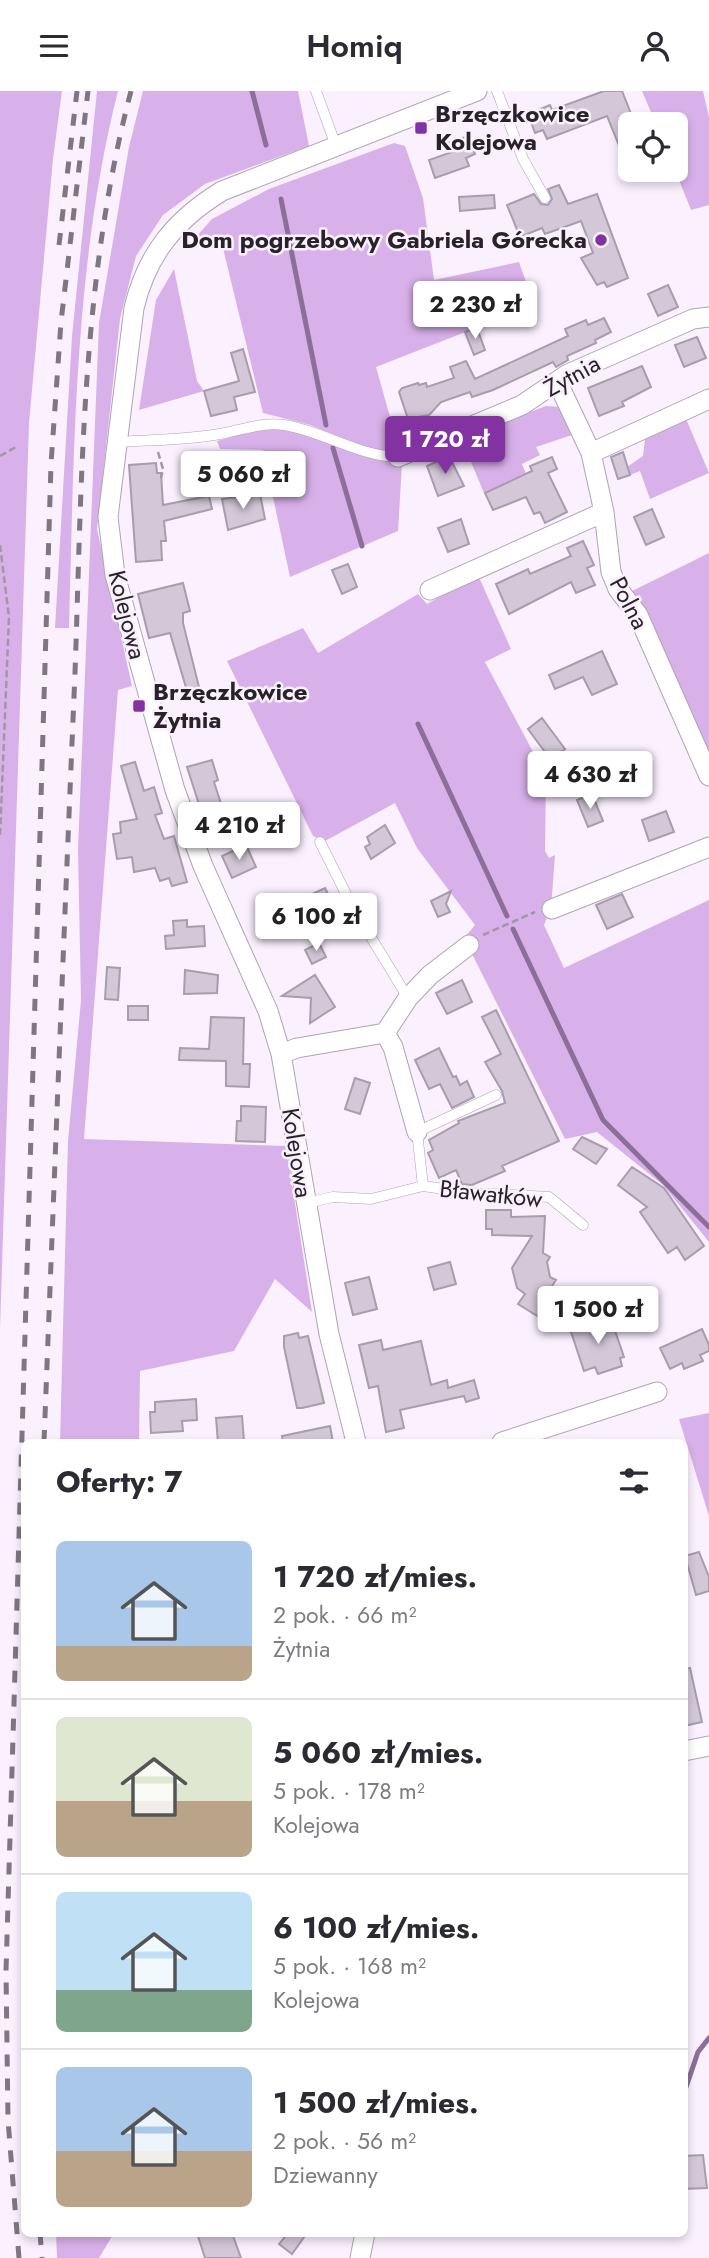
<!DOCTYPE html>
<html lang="pl">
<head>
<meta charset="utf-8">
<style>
  body { margin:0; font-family:Jost,sans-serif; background:#f2f2f3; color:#2b2b33; height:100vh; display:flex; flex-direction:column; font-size:26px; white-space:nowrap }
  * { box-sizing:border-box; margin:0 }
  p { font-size:23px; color:#7c7c81 }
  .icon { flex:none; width:38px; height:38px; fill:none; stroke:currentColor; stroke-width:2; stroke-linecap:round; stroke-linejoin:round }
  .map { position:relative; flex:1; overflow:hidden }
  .side { position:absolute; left:21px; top:1348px; width:667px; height:798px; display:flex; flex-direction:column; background:#fff; border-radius:10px; box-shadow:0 4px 10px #0003 }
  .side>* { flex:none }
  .fabs { position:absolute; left:618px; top:21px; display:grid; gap:14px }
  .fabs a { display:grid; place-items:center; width:70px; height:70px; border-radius:10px; background:#fff; box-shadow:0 4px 10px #0003; font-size:35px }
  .price { position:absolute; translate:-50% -60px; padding:0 16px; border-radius:7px; background:#fff; color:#222; font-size:23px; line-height:46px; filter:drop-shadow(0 2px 4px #0008) }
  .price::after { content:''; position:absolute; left:50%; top:42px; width:21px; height:16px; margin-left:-10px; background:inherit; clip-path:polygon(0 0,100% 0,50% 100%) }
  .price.current { background:#8332a1; color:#fff }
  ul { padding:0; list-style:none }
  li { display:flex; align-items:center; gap:21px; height:175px; padding:0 35px }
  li+li { border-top:2px solid #e1e1e2 }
  li span { display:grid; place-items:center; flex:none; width:196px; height:140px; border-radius:10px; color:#555 }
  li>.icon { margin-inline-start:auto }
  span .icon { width:84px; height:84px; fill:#fffc; stroke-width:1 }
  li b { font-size:30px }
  h2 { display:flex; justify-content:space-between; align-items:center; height:84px; padding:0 35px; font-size:30px }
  header { display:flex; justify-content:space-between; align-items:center; height:91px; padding:0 35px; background:#fff; font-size:32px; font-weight:600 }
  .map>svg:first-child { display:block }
  .green { fill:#d9b1ea }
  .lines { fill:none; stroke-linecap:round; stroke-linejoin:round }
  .stream { stroke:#8c6f98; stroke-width:5 }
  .building { fill:#d3c7d8; stroke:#a89cad; stroke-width:2 }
  .lane-casing { stroke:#afa3b4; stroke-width:11 }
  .street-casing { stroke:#afa3b4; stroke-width:21 }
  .path { stroke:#9f98a2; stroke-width:2.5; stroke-dasharray:7 3.5; stroke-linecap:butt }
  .lane { stroke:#fff; stroke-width:10 }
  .street { stroke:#fff; stroke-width:19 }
  .rail { stroke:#7e7781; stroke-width:5; stroke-dasharray:12 12; stroke-linecap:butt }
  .poi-dot { fill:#8332a1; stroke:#faf0fe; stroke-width:2.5 }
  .labels { text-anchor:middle; stroke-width:5; stroke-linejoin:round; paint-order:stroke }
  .poi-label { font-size:24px; font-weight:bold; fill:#272329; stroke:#faf0fe; text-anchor:start }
  .street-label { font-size:24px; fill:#272329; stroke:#faf0fe }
</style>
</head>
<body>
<header><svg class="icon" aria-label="menu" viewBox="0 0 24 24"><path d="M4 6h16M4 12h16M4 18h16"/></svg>Homiq<svg class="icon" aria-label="person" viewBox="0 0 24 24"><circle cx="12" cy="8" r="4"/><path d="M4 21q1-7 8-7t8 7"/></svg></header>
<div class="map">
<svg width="709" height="2167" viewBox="0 0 709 2167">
  <rect width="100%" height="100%" fill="#faf0fe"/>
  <path class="green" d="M0,0H62L53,68L29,332L0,1238Z
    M97,0H118C74,174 74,358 69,537H55L72,245Z
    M143,0H298L309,55L205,93L163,124L136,165L120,228L97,438L132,595L118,599L84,1048L286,1055L312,1221L275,1188L234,1260L140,1280L139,1351H60L68,1050L81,909L78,759L99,232L129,56Z
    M642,0H703L709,26V114L691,119L675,79L676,33H656Z
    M394,52L405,55L423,107L434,189L519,171L534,214L376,276L399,358L383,363L310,334L263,322L222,153L187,156L212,128L269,98Z
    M174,178L197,290L204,300L139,319L156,209Z
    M546,315L562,316L575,343L536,356L540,364L522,373L526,383L484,402L461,347Z
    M684,323L709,382L650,408L640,380L630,384L627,376L643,365L645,348Z
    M285,337C324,349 361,367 402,372L398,440L290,486L263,359L220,358L217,350L256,339Z
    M709,462V672L630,501Z
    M478,484L511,558L485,571L546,685L545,760L549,767L555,764L551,817L544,834L564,877L709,809V1151L663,1094L597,1041L565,1048L464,847L475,834L417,757L395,712L325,750L313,745L227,570L303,537L318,562L418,503L427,513Z
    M709,1322V1425L679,1328Z
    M56,2142H114L99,2167H57Z"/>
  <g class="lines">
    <path class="stream" d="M252,0L266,54
      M281,108L326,334
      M333,357L362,455
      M418,633L507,825
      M513,838L603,1029L709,1136
      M684,2002L698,1961L709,1947"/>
  </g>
  <path class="building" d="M604,0H622L635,33H630V82L607,25L547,48L543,39L535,42L528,23L550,14L552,19Z
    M468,45L475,63L466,67L469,75L435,87L429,69L452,61L448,52Z
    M559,94L568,113L597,103L628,187L607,196L604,191L597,194L581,167L593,162L581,130L545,143L542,137L520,146L507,114L534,103L541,113L548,114L552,108L548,98Z
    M494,104L495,117L460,120L459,106Z
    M668,194L678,216L658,225L648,203Z
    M604,227L611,241L595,249L596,252L567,265L568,269L556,276L553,271L493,299L472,306L470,301L441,311L429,324L408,328L399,301L402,297L418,292L419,294L426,292L427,296L454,287L450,276L466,270L475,288L568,245L565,238L586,229L588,234Z
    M477,237L485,259L474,264L465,241Z
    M697,246L706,267L684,276L675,254Z
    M243,258L255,301L234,306L237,319L211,325L204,300L239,290L231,262Z
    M642,275L651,296L622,311L624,315L599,325L588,297Z
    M623,361L630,384L618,388L611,366Z
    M449,365L464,395L438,405L427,375Z
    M552,366L557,378L548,382L567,421L545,432L540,421L534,423L526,406L493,419L485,402L532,380L530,375Z
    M156,372L157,382H161L163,414L209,405L212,418L164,430L166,450H161L162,469L136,471L129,374Z
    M260,403L265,428L228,439L222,408Z
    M652,418L664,446L646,454L634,426Z
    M461,428L469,453L448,461L438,437Z
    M583,450L594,474L587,477L595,494L576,502L571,491L509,523L496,493L528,478L530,483L571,465L567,457Z
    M348,473L357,496L342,503L332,479Z
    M183,492L190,520L183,522V532L199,596L187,600L170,542L149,547L138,503Z
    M602,560L617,593L592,604L583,586L555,598L549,584Z
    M542,627L565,658L551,669L528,638Z
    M212,669L218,689L214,691L224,722L204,729L187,676Z
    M135,671L144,700L154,696L162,722L155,724L164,748L174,745L187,791L172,795L169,787L160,790L155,777L134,781L132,766L117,768L113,743L121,742L120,731L137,728L121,675Z
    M592,703L603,730L588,736L577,709Z
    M666,720L674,741L649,750L642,729Z
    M385,734L395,752L371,768L365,756L370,753L367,746Z
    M246,754L256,776L232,787L222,765Z
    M325,797L339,825L315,836L301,808Z
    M451,800L446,813L450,821L438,826L431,810Z
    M622,803L633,826L607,838L596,814Z
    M187,829V836L204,835L205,855L166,858L165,845L174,844L173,830Z
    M319,852L326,866L312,873L305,859Z
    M107,876L120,877L118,909L105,908Z
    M185,879L218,884L217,902L184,903Z
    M315,884L335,916L310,932L311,907L282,905Z
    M462,889L472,911L447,923L436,902Z
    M128,915H148V929H128Z
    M496,919L559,1050L502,1075L505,1080L472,1094L462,1093L456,1079L439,1087L428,1062L433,1059L429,1049L459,1032L458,1030L505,1012L502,1000L485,971L501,963L482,926Z
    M211,926L244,927L243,973H250L249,996L226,995V970L179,969L180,957L209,958Z
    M439,957L453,986L456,985L460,994L467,990L474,1006L452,1017L440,993L429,998L415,969Z
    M355,987L370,992L360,1023L345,1018Z
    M241,1015L266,1016L265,1051L236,1050L237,1030H241Z
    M582,1046L607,1058L596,1073L573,1058Z
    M632,1076L664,1097L704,1155L685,1169L677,1156L668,1162L640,1121L647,1116L618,1094Z
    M486,1119H511V1126L545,1125L543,1162L550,1166L547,1171L550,1186L556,1189L543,1209L551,1214L542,1228L518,1213L525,1203L517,1197L512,1177L532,1145L492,1144V1138H486Z
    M450,1171L456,1193L434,1199L428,1177Z
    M369,1186L377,1218L353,1224L345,1192Z
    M610,1225L624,1266L620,1267L622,1275L598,1283L595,1276L584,1280L570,1238Z
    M702,1238L709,1254V1260L700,1264L703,1270L684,1278L682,1272L670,1278L660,1257Z
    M298,1242L299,1247L308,1245L324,1312L302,1317H297L284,1256V1245Z
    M381,1249L383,1259L421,1250L431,1294L447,1289L448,1297L474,1289L479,1307L466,1311L464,1305L400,1319L404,1337L386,1341L378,1295L369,1297L359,1254Z
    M196,1308L197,1329L182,1330L183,1340L151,1342L150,1321H155V1311Z
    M242,1325L244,1350L218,1351L216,1327Z
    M330,1335L333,1351H283L282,1345Z
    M699,1461L709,1486V1500L696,1504L685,1465Z
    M690,1577L702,1631L684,1635V1578Z
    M703,2064L707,2097L684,2098V2065Z
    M197,2142H232L241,2167H205Z
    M288,2142H307L292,2163L279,2153Z"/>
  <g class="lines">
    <defs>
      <path id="lane" d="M316,0L336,55
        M497,0L523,68L545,107
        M117,351C152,349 190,349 225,342C245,338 263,331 284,334C323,340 358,365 398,366
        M320,751L352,815L408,907
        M423,1095L417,1041L496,1004
        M306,1112L333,1106L371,1108L423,1095L473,1102L549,1106L583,1134"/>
      <path id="street" d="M558,292L591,362L604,421L611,481L618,498L638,524L709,685
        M591,362L709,308
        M398,366L522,314L568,283L693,228L709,226
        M430,499L604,421
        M552,818L709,756
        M385,942L393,956L417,1041
        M281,963L297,957L385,942L408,907L430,884L469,854
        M356,1351L329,1243L281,963L268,920L203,775L175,699L115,484L108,426L134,217C147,163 175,129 222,100L477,0
        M502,1351L657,1301
        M684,1660L709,1655
        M360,2167L365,2142"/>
    </defs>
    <use href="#lane" class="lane-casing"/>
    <use href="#street" class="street-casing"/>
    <path class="path" d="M158,361L163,378L161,387
      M0,365L16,356
      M0,454L9,526L0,745
      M483,844L535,821"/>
    <use href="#lane" class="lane"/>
    <use href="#street" class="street"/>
    <path class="rail" d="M59,154L77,0
      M44,1351C54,1095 64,838 75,582C82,387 81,189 131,0
      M40,2142L42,2167
      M19,2167L8,2029L6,1880L51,373L61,231L88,0"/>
  </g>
  <g class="poi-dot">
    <rect x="414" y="30" width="14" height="14" rx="3.5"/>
    <circle cx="601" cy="149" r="7"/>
    <rect x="132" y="608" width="14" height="14" rx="3.5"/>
  </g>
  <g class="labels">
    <g class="poi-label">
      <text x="435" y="31">Brzęczkowice<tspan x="435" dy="28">Kolejowa</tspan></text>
      <text x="587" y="157" text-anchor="end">Dom pogrzebowy Gabriela Górecka</text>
      <text x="153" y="609">Brzęczkowice<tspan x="153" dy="28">Żytnia</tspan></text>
    </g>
    <g class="street-label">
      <text transform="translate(572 285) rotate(-29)" y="8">Żytnia</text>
      <text transform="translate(629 512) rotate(62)" y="8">Polna</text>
      <text transform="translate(127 524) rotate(76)" y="8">Kolejowa</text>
      <text transform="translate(297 1062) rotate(81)" y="8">Kolejowa</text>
      <text transform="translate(491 1103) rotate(6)" y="8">Bławatków</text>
    </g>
  </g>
</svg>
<div class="fabs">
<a><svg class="icon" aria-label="locate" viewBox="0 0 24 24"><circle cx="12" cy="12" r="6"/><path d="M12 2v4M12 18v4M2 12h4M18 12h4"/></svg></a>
</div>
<b class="price" style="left:475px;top:250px">2 230 zł</b>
<b class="price current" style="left:445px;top:385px">1 720 zł</b>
<b class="price" style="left:243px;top:420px">5 060 zł</b>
<b class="price" style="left:590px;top:720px">4 630 zł</b>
<b class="price" style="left:239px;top:771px">4 210 zł</b>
<b class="price" style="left:316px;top:862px">6 100 zł</b>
<b class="price" style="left:598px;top:1255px">1 500 zł</b>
<section class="side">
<h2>Oferty: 7<svg class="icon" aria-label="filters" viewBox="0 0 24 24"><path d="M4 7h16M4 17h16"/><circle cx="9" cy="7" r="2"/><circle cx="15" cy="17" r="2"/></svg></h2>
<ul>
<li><span style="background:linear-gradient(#a9c7e8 75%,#b9a48a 0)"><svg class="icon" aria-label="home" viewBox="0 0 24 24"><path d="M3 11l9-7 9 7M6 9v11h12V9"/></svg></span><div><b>1 720 zł/mies.</b><p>2 pok. · 66 m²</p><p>Żytnia</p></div></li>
<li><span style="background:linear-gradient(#dfe7d0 60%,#b9a48a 0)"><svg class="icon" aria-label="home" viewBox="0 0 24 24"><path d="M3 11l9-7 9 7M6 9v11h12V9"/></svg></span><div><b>5 060 zł/mies.</b><p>5 pok. · 178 m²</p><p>Kolejowa</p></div></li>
<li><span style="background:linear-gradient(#bfe0f5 70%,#7fa58c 0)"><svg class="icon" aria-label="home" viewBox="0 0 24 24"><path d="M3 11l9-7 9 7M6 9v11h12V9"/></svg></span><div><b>6 100 zł/mies.</b><p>5 pok. · 168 m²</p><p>Kolejowa</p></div></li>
<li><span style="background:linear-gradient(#a9c7e8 60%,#b9a48a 0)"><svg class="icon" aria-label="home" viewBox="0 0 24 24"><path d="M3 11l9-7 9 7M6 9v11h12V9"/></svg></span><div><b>1 500 zł/mies.</b><p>2 pok. · 56 m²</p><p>Dziewanny</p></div></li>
</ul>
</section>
</div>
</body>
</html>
